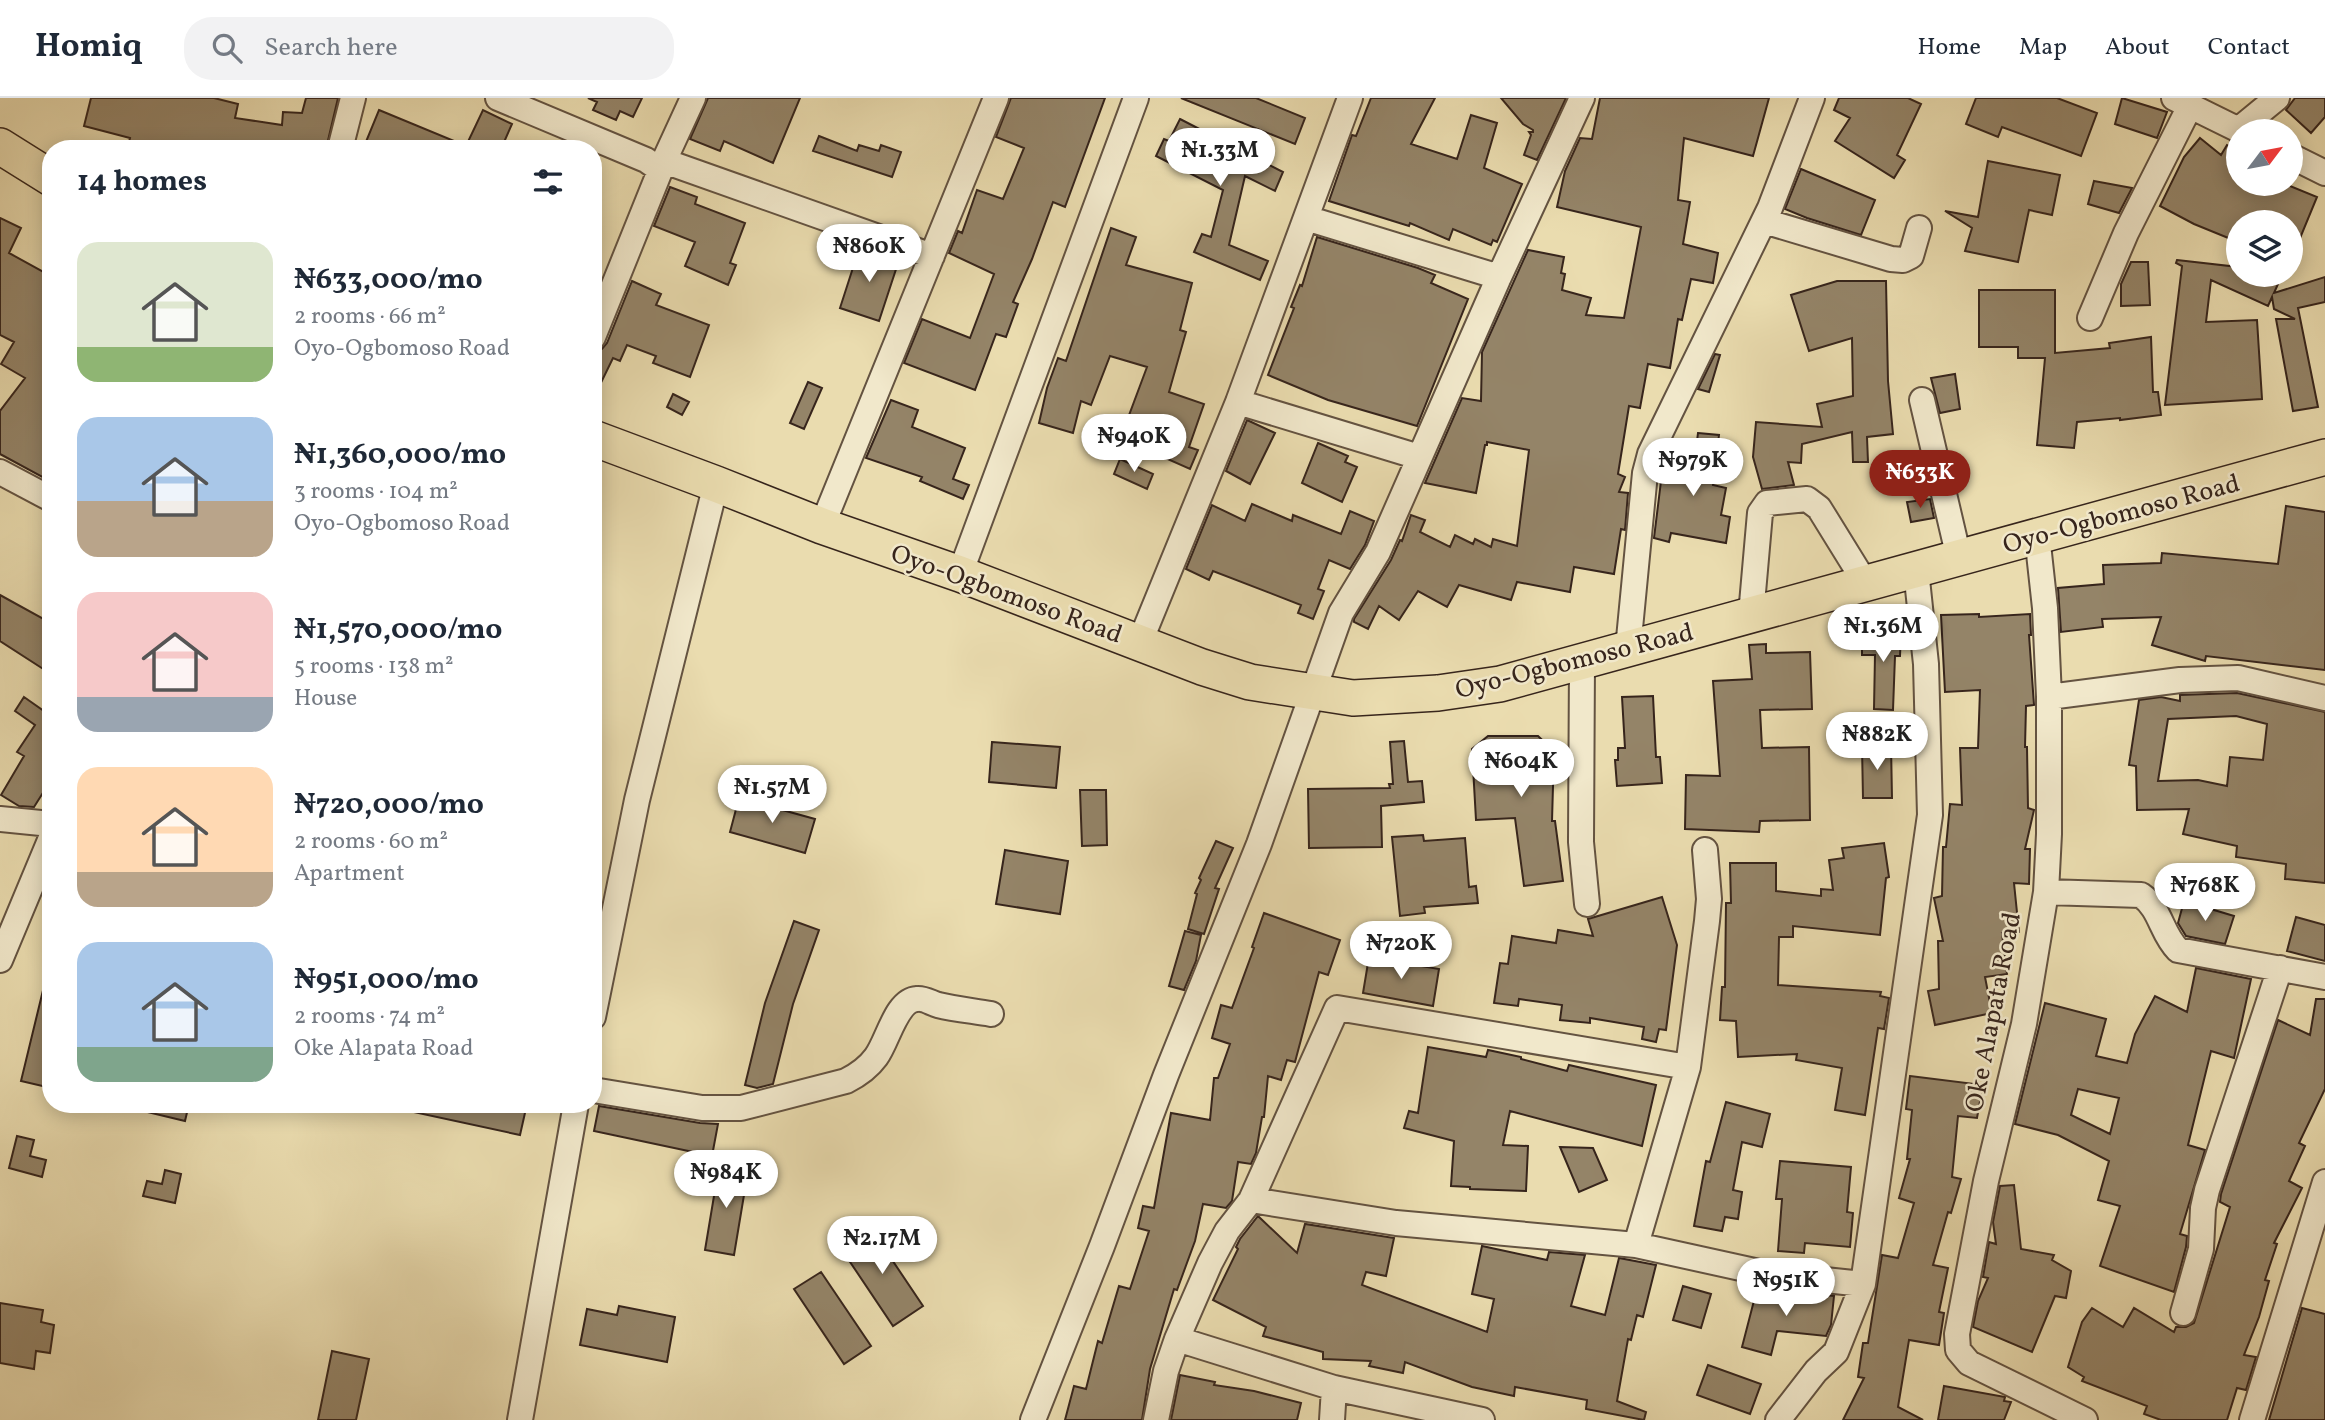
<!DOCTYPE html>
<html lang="en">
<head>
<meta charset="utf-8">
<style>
  body { margin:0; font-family:Vollkorn,serif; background:#f2f2f3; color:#1f2937; height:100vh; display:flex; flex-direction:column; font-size:26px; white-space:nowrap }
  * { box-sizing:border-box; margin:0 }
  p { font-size:23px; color:#747a83 }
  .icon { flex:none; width:38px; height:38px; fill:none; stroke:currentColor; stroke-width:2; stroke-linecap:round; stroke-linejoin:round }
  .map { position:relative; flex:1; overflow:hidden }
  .side { position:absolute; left:42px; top:42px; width:560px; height:973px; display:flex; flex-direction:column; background:#fff; border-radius:28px; box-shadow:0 4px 18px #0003 }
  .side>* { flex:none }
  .needle { width:46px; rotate:58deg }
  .buttons { position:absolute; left:2226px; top:21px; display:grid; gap:14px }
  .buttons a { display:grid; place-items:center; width:77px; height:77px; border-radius:50%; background:#fff; box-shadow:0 4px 18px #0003; font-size:35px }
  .price { position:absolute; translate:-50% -60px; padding:0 16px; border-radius:24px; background:#fff; color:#222; font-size:23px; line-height:46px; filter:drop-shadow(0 2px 4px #0008) }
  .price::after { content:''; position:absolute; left:50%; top:42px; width:21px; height:16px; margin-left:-10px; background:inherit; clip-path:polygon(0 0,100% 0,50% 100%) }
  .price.on { background:#8f2418; color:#fff }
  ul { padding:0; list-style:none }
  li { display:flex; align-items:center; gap:21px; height:175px; padding:0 35px }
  li span { display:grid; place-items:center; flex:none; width:196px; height:140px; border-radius:21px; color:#555 }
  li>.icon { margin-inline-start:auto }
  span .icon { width:84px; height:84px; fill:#fffc; stroke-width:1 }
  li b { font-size:30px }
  h2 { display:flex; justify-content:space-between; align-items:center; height:84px; padding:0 35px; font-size:30px }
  header { display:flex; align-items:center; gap:42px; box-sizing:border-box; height:98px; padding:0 35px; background:#fff; border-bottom:2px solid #e0e1e3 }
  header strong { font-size:33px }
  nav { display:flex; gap:38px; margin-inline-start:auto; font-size:24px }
  .search { width:490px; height:63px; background:#f2f2f3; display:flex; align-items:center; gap:18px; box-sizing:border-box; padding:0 24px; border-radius:28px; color:#747a83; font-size:26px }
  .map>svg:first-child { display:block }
  .building { fill:#948468; stroke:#37251c; stroke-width:2; fill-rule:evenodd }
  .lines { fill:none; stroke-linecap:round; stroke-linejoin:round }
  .minor-casing { stroke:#645341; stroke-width:28 }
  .highway-casing { stroke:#37251c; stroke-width:38 }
  .minor { stroke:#f1e8cb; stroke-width:24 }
  .highway { stroke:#eadcaf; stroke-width:35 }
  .labels { text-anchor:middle; stroke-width:5; stroke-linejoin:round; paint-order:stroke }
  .street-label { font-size:26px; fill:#37251c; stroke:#f1e8cb }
</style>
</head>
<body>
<header>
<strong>Homiq</strong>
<div class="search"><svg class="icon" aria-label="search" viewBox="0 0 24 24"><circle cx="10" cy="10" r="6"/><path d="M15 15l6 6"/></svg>Search here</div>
<nav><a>Home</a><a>Map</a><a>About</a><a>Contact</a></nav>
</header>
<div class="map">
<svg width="2325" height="1322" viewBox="0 0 2325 1322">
  <rect width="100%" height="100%" fill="#eadcaf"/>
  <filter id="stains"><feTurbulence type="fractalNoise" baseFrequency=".00286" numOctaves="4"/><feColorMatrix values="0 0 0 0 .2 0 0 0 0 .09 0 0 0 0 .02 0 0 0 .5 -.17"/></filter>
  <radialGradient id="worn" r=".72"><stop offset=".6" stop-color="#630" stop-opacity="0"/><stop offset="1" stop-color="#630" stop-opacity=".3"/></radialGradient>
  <path class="building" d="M91,0H214L238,6L235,20L282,27L283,14L302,15L306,0H338L326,51H151L129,44L130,40L84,28Z
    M588,0H642L633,19L620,13L616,22L593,12L597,4Z
    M708,0H800L773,65L724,43L720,53L690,41Z
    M1011,0H1105L1065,109L1053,104L1032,161L1013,204L1018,206L1006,239L996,236L975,292L904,265L922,221L970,240L994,176L949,155L958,133L962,135L977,92L1003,101L1024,50L996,39Z
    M1181,0H1256L1305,20L1295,46Z
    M1371,0H1435L1411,46L1457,61L1471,17L1497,25L1484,70L1522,86L1497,144L1493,142L1491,147L1453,131L1449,142L1410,125L1409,128L1329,103L1352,37L1356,38Z
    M1501,0H1566L1537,62L1524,57L1531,37L1529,34H1533V32L1523,26Z
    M1600,0H1769L1753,58L1684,40L1678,102L1690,104L1683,146L1718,155L1713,185L1691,181L1682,222L1678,221L1670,270L1648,266L1640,310L1629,308L1618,376L1625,379L1619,394L1628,395L1625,432L1621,431L1614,476L1574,469L1570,494L1517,484L1511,502L1459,487L1447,509L1418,493L1399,522L1379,508L1368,531L1354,524V521L1391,462L1400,442L1402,443L1411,417L1425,422L1420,434L1450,449L1455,437L1473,446L1475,441L1491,449L1493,441L1517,448L1529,352L1487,344V347H1485L1476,395L1425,385L1462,300L1481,303L1482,254L1528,152L1564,159L1561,175L1565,176L1562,192L1591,200L1586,217L1624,220L1641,129L1557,109L1565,73L1580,40L1592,41Z
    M1839,0H1908L1921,6L1897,57L1905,62L1894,80L1835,43L1850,20L1834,12Z
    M1976,0H2057L2097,15L2081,58L2002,29L1998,39L1966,26Z
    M2122,0L2167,14L2157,40L2115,26Z
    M2295,0H2325V19L2311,35L2286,12Z
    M379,12L466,48L483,12L512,26L501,51H363Z
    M1180,21L1283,74L1275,93L1245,78L1229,147L1268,163L1260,182L1194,154L1202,136L1211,139L1223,92L1156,58L1164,41L1169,43Z
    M819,38L857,53L859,47L879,53L881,47L901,54L892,79L813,53Z
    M2200,40L2221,57L2227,47L2238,53V86H2285L2317,99L2291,162V124H2238V144L2194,126L2160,108L2184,59Z
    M1988,63L2060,77L2052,117L2029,112L2018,164L1965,153L1972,130L1945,113L1978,119Z
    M1801,71L1875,102L1861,137L1807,120L1785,111Z
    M2094,83L2132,90L2119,115L2088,106Z
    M670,89L697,99L695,106L745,125L730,165L736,167L728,187L685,168L695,144L654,128Z
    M0,120L21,130L9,155L51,178V372L46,381L0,356V313L25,280L1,266L14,244L0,237Z
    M1111,130L1136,139L1126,167L1192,185L1180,232L1186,234L1169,294L1204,306L1189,349L1198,352L1190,371L1163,359L1172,336L1128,320L1147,269L1110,258L1091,307L1081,303L1073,335L1039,325L1047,290L1058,260L1066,263Z
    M1317,139L1418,170L1435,177L1431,185L1468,201L1417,328L1328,302L1268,277L1294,210L1291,209L1300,187L1302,188Z
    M860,148L899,162L879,223L840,210Z
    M2177,162L2238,169V177H2282L2274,195L2325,179V204L2298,210L2318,309L2293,313L2276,221H2295L2274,211L2272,199L2268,208L2211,182L2206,224L2257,222L2262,301L2165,307L2182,168L2176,165Z
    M2131,164H2148L2150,207L2121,208V186Z
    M632,183L661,196L656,207L709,227L690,279L653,265L656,258L627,247L620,263L613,260L593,301V254L602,251L607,245Z
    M1837,183H1886L1888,283L1893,336L1867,339L1868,364H1853L1852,334L1802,346L1801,365L1788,364L1794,387L1762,391L1753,359L1756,324L1822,329L1817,306L1853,298L1852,240L1809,253L1791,197Z
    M1979,192H2055V255L2110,250L2109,245L2151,239L2153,294H2158L2161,317L2120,322V320L2077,324L2074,350L2037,347L2045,260H2018V249H1979Z
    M1715,256L1720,257L1709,294L1698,291Z
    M1955,276L1960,311L1940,315L1931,280Z
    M808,284L822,290L804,331L790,325Z
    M673,296L689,304L682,317L667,309Z
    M891,302L918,312L912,329L965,350L953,381L969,387L963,401L920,383L922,379L866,360Z
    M1247,322L1275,335L1250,386L1226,373Z
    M1698,335L1719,337L1713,387L1726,390L1721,417L1730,419L1726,445L1671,435L1669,444L1654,440L1663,367L1693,375Z
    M1318,345L1348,358L1345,364L1357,369L1342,404L1302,385Z
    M1120,361L1153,376L1147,391L1114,376Z
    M1930,401L1934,420L1911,424L1907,404Z
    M1252,406L1292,423L1293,417L1341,436L1350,413L1374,423L1365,447L1350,471L1329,462L1318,491L1324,493L1313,521L1298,515L1301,507L1213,473L1209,482L1186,471L1212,407L1245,423Z
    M2286,408L2325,414V572L2206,558L2205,563L2152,547L2161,519L2102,521L2103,529L2061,534L2058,490L2104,486L2103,467L2161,465L2162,455L2278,466Z
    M0,497L51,525V576L0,543Z
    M1979,516V519L2030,516L2031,537H2029L2034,607L2026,608L2025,649H2027L2028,710L2034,712L2025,751H2030L2029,786L2014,785L2019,834L2002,835L2007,876L1985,879L1992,915L1935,927L1928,893L1939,891L1938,843H1943L1934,800L1942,798L1943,749H1946L1950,706L1962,707L1960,650H1978L1980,592L1945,594L1941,517Z
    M1862,533L1901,534L1900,558H1895L1893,612L1874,611L1875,557H1862Z
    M1766,546V555L1810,554L1812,611L1760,612L1762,650L1809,649L1810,722L1760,723L1759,734L1685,731L1686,677L1720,678L1713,583L1752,581L1749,547Z
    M2237,595L2325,614V785L2285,781L2286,766L2236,759L2237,748L2183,736L2189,711L2137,712L2136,668L2129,667L2139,602L2161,599L2180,603V597ZM2236,618L2267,626L2263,662L2230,659L2227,688L2198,682L2158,683L2168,621Z
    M1653,598L1656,659H1660L1662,685L1617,688L1615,662H1618V650H1625L1622,599Z
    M24,599L44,613L51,602V682L34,709L19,708L1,697L24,658L17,654L35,627L15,613Z
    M1488,638H1538L1554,653L1552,723H1555L1563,783L1524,788L1515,720L1476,722L1472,651Z
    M1404,643L1408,684L1422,683L1424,704L1381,708L1382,749L1309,750L1308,691L1390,690L1389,686H1393L1390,644Z
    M992,644L1060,649L1056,690L989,684Z
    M1891,647L1892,700H1863L1862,648Z
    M1080,692H1106L1107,747L1082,748Z
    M739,700L815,721L805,755L730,734Z
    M1423,737L1424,743L1465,740L1469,789L1476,788L1478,805L1424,809L1425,815L1400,818L1392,739Z
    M1216,743L1233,750L1215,790L1219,791L1204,836L1188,831L1197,796L1195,795L1201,782L1199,780Z
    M1884,745L1889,779L1886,780L1880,837L1793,828V839H1779L1778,887L1881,894L1880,898L1889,900L1884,931L1878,930L1865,1017L1835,1012L1842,970L1796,962L1797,956L1738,959L1736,923L1720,922L1722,889H1725L1726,805H1731L1730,765H1776V793L1821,798V791L1833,792L1829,762L1844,760L1842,750Z
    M1005,752L1068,763L1060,816L996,806Z
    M1662,799L1677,847L1666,932L1659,931L1656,944L1642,941L1644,929L1590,920V925L1560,922L1562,907L1519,901L1518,908L1494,905L1500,865L1508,866L1512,838L1556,845L1558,832L1593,838L1588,821Z
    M2184,803L2234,818L2225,846L2186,838L2178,825Z
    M1264,815L1340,842L1328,877L1319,874L1295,964L1287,962L1281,982L1268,978L1264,1019H1262L1256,1055L1251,1066L1238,1064L1232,1103L1226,1110L1203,1106L1195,1143L1177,1192L1174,1191L1150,1271L1142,1322H1065L1074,1288L1086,1291L1098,1243L1102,1245L1119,1188L1130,1191L1149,1133L1138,1130L1143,1108L1154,1110L1171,1015L1210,1022L1214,980H1218L1230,946L1212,940L1221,907L1232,910L1254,850L1252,849Z
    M2296,819L2325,827V863L2287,853Z
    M794,823L819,832L793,906L773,986L757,990L745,987L765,905Z
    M1185,833L1201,837L1196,863L1184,892L1169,888Z
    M1369,859L1439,871L1433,908L1363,895Z
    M2196,870L2251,881L2234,960L2211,953L2188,1047L2205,1052L2180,1136L2187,1138L2186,1149L2174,1194L2100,1168L2120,1108L2098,1102L2109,1063L2058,1037L2015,1026L2045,905L2106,921L2096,958L2127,965L2135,936L2155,898L2187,914ZM2078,991L2119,1000L2110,1036L2071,1017Z
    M45,884H51V990L21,983Z
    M2316,901H2325V991L2299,1045L2305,1048L2289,1083L2302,1090L2274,1145L2277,1146L2265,1182L2269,1183L2259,1219L2244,1257L2256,1259L2246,1292L2237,1290L2227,1322H2161L2144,1316L2147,1308L2082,1283L2084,1279L2068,1269L2082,1224L2092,1210L2123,1229L2134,1210L2174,1234L2176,1229H2186L2194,1225L2230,1109L2220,1104L2221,1096L2278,922L2310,937Z
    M1428,949L1486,959L1488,952L1521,959V961L1567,973L1569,967L1656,987L1642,1048L1510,1013L1503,1047L1528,1048L1526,1093L1470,1091V1089L1451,1088L1454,1043L1404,1030L1409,1013L1418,1015Z
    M1910,978L1983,987L1977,1020L1958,1018L1952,1079L1961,1081L1951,1115L1948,1114L1933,1167L1948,1170L1939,1214L1944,1215L1939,1247L1909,1242L1898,1309L1923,1322H1843L1864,1280L1858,1279L1863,1245H1868L1882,1157L1898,1160L1914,1105L1899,1100L1910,1061H1907L1912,1012L1906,1011Z
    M1726,1004L1770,1016L1762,1049L1742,1044L1733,1092L1742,1094L1738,1121L1725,1119L1722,1133L1694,1128L1706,1063L1710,1064Z
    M140,1006H189L185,1023L139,1012Z
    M410,1006H527L520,1037L409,1013Z
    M599,1008L700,1025L718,1026L712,1058L594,1033Z
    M17,1038L34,1042L30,1058L46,1062L42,1079L9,1070Z
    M1560,1049L1593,1050L1607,1082L1579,1094Z
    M1780,1063L1851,1069L1847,1114L1853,1115L1850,1149L1805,1145L1804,1155L1778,1153L1782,1101H1776Z
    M719,1068L748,1073L734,1157L705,1152Z
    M165,1072L181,1076L175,1105L143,1098L147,1083L162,1086Z
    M2014,1087L2021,1151L2054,1157L2052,1162L2071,1173L2066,1200L2055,1198L2032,1254L1973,1229L1978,1203L1988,1180L1983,1179L1989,1144L1996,1146L1993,1124L2000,1088Z
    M1258,1118L1297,1155L1305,1126L1394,1140L1386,1178L1366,1174L1362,1187L1487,1234L1494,1201L1472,1196L1482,1148L1547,1162L1549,1154L1585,1157L1571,1208L1605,1217L1619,1160L1656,1167L1643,1219L1637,1217L1631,1242L1628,1241L1617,1303L1646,1314L1644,1322L1586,1311L1587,1302L1515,1289L1514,1298L1472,1289L1405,1264L1403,1275L1369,1268L1371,1263L1323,1261V1254L1263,1238L1266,1229L1213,1202L1238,1151L1236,1149L1240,1141Z
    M870,1129L923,1208L893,1228L840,1149Z
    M821,1174L871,1248L844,1266L794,1191Z
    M1683,1188L1711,1196L1701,1230L1673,1222Z
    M1757,1191L1797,1202L1798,1194L1834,1198L1831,1227L1826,1238L1777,1233L1771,1257L1742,1249Z
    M0,1205L43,1212L41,1224L54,1227L50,1255L36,1253L34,1271L0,1265Z
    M619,1208L675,1219L667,1264L580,1247L587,1211L617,1217Z
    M2302,1210L2325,1216V1322H2269Z
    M332,1253L369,1261L356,1322H318Z
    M1708,1267L1761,1286L1750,1316L1697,1297Z
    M1180,1277L1215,1284L1214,1287L1254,1293L1301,1305L1297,1322H1171Z
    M1944,1288L2005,1299L2004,1303L2011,1304L2004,1322H1938Z"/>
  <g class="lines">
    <defs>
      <path id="minor" d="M498,0L646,62L659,71L664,63L932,158
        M2174,0L2241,33
        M2238,32L2277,0
        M340,51L353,0
        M2291,58L2325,75
        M1306,120L1499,179
        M1764,123L1891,161L1903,162L1911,158L1919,130
        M2090,220L2126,135L2190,8
        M593,239L664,63L693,0
        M1922,302L1959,460
        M1238,304L1419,359
        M0,374L51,401
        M822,428L996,0
        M2037,437L2045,510L2049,599V736L2046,794L2024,926L1986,1083L1957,1236L1958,1252L1969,1265L2085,1322
        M960,476L1136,0
        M1751,517L1760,415L1767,405L1807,401L1819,410L1866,486
        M1140,544L1238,304L1350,0
        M1628,551L1645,375L1650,356L1770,110L1812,0
        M1582,564L1581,744L1587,806
        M2049,599L2180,582L2238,580L2325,600
        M0,721L51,726
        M2046,794L2141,797C2161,811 2161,835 2178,852L2325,879
        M0,862L51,740
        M593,919L637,702L716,386
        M593,992L702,1010H741L846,983C858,977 868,970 876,959C888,943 896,902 917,901C924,900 931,905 938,907C955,911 974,913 991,916
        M1251,1102L1396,1125L1636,1147L1688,969L1707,823L1709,801L1705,752
        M1636,1147L1768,1176L1863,1186
        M2183,1215L2201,1151L2203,1110L2207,1092L2280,870
        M1177,1241L1334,1290L1482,1322
        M520,1322L576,1006
        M1033,1322L1102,1148L1166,977L1259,746L1341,515L1378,454L1499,179L1582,0
        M1156,1322L1166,1273L1177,1241L1210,1165L1227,1133L1251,1102L1337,910L1688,969
        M1332,1322L1334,1290
        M1778,1322L1816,1273L1836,1254L1863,1186L1930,717L1926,566L1916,472
        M2252,1322L2325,1084"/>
      <path id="highway" d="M0,48L51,80
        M593,340L716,386L822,428L960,476L1202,569L1250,584L1353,600L1438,595L1500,586L2325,359"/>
    </defs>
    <use href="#minor" class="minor-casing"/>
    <use href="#highway" class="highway-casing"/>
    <use href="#minor" class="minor"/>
    <use href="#highway" class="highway"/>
  </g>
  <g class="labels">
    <g class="street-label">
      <text transform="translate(2121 415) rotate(-15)" y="9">Oyo-Ogbomoso Road</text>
      <text transform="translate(1007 495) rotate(20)" y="9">Oyo-Ogbomoso Road</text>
      <text transform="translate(1574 562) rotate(-14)" y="9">Oyo-Ogbomoso Road</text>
      <text transform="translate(1992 914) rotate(-79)" y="9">Oke Alapata Road</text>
    </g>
  </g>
  <rect width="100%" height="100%" filter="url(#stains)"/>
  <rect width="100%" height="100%" fill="url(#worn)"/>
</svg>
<div class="buttons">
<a><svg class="needle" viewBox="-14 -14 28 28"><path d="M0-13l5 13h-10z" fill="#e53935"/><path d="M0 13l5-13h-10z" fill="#747a83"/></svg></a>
<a><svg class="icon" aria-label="layers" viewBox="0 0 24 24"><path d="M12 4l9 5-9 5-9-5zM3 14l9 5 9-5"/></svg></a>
</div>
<b class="price" style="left:1220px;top:90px">₦1.33M</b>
<b class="price" style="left:869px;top:186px">₦860K</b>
<b class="price" style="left:1134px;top:376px">₦940K</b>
<b class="price" style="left:1693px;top:400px">₦979K</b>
<b class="price on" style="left:1920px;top:412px">₦633K</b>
<b class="price" style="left:1883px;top:566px">₦1.36M</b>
<b class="price" style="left:1877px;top:674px">₦882K</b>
<b class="price" style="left:1521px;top:701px">₦604K</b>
<b class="price" style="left:772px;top:727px">₦1.57M</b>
<b class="price" style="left:2205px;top:825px">₦768K</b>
<b class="price" style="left:1401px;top:883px">₦720K</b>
<b class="price" style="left:726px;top:1112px">₦984K</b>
<b class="price" style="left:882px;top:1178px">₦2.17M</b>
<b class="price" style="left:1786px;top:1220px">₦951K</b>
<section class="side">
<h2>14 homes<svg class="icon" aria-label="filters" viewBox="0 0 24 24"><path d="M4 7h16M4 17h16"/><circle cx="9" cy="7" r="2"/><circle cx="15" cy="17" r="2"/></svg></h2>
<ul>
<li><span style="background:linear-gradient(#dfe7d0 75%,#8fb573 0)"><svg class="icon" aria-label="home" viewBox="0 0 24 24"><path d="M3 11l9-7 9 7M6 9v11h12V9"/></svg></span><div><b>₦633,000/mo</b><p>2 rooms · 66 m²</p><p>Oyo-Ogbomoso Road</p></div></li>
<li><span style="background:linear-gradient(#a9c7e8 60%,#b9a48a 0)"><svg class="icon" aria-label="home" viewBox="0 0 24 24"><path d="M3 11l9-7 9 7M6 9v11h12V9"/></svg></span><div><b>₦1,360,000/mo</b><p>3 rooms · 104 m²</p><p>Oyo-Ogbomoso Road</p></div></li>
<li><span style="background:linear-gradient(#f6c9c9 75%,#9aa5b1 0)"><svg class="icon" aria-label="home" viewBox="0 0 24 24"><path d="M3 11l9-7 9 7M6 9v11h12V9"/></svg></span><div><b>₦1,570,000/mo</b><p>5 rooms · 138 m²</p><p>House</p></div></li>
<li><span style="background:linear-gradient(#ffd9b3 75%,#b9a48a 0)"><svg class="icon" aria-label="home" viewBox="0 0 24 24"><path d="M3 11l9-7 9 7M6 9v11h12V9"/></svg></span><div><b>₦720,000/mo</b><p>2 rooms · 60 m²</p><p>Apartment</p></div></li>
<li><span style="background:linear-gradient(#a9c7e8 75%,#7fa58c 0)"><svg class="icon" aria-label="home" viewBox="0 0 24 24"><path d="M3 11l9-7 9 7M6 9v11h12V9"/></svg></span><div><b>₦951,000/mo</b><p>2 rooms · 74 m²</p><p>Oke Alapata Road</p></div></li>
</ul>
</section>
</div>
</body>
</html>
